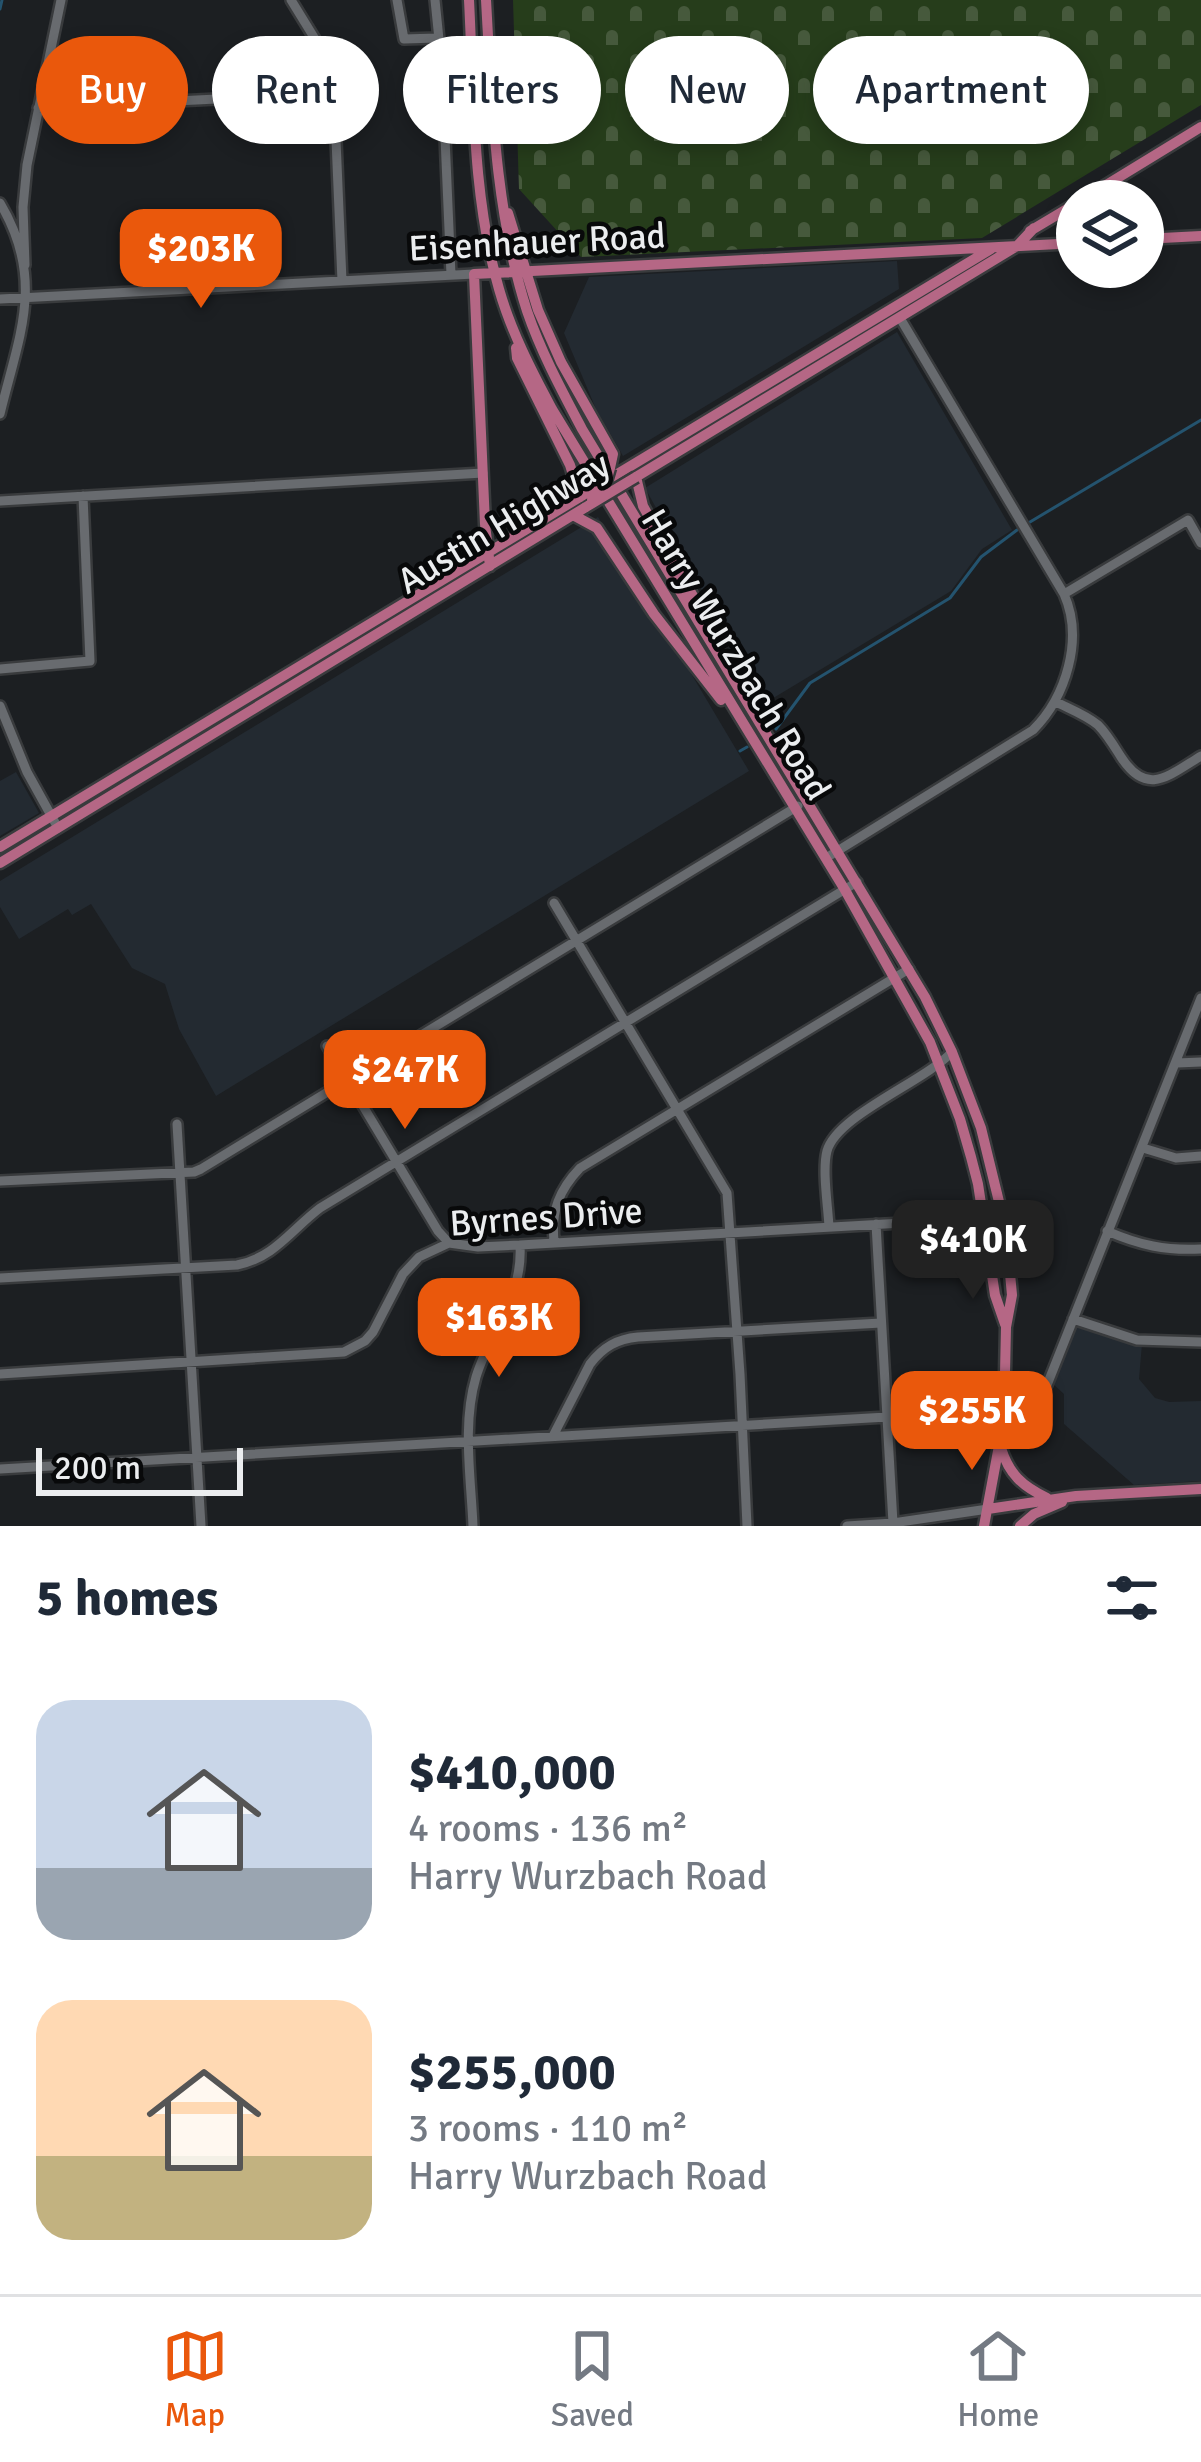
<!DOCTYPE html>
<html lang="en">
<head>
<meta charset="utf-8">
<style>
  body { margin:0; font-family:Signika,sans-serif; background:#f6f6f7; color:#1f2937; height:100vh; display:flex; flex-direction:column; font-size:45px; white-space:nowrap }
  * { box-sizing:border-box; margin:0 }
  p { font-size:39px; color:#747a83 }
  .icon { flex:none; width:66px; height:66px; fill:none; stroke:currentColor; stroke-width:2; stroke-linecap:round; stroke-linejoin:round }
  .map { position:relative; height:1526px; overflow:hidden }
  .side { display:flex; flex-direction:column; background:#fff; flex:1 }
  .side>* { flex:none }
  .guide { position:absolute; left:36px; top:36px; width:1131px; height:108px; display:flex; gap:24px }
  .controls { position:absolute; left:1056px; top:180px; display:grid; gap:24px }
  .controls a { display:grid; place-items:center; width:108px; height:108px; border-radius:50%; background:#fff; box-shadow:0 6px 18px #0003; font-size:60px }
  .scale { position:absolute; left:36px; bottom:30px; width:207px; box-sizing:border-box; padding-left:12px; border:6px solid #ebedef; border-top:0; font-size:33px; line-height:42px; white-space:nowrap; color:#ebedef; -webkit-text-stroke:9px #08090a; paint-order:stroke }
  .price { position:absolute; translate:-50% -102px; padding:0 27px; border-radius:24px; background:#ea580c; color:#fff; font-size:39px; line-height:78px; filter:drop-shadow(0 3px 6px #0008) }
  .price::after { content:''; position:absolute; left:50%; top:72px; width:36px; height:27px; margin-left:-18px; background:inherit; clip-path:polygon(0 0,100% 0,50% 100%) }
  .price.current { background:#222; color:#fff }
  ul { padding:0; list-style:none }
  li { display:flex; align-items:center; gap:36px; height:300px; padding:0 36px }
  li span { display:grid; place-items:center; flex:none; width:336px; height:240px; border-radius:36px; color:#555 }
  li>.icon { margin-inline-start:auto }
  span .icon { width:144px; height:144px; fill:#fffc; stroke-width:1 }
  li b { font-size:51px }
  h2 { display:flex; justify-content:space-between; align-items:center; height:144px; padding:0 36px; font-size:51px }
  .chip { padding:0 42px; border-radius:54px; background:#fff; box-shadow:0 6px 18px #0003; font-size:42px; line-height:108px }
  .chip.current { background:#ea580c; color:#fff }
  .dock { display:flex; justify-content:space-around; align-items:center; height:168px; border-top:3px solid #e0e1e3; background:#fff; font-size:33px; color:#747a83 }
  .dock a { display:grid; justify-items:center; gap:6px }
  .dock .current { color:#ea580c }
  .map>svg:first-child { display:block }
  .built { fill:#232a31 }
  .cemetery { fill:url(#cemetery-stones) }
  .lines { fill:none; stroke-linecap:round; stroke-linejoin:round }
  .stream { stroke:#24536e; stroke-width:3 }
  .minor-casing { stroke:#393b3d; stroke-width:14 }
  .major-casing { stroke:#393b3d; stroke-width:15 }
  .minor { stroke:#686b6f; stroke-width:9 }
  .major { stroke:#b56785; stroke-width:10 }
  .major-bridge-casing { stroke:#393b3d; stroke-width:15; stroke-linecap:butt }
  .major-bridge { stroke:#b56785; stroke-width:10 }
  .labels { text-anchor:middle; stroke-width:9; stroke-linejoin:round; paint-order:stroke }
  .street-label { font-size:36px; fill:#ebedef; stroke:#08090a }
</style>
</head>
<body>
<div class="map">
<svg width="1201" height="1526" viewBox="0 0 1201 1526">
  <defs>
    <pattern id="cemetery-stones" width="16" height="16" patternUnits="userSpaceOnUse" patternTransform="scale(3)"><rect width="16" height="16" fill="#263d1b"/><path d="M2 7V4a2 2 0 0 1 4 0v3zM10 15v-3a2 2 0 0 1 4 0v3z" fill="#46593c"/></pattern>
  </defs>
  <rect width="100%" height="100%" fill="#1c1f22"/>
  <path class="built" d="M897,261L899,289L623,456L596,409L564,333L589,277Z
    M897,332L1012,530L982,549L951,591L765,703L645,488Z
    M598,517L749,771L216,1096L179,1029L165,984L132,968L91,904L72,915L68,909L19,939L0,907V881Z
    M16,772L39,813L0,836V781Z
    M1077,1324L1142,1344L1139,1379L1155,1398L1169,1402L1201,1401V1481L1134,1485L1064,1424V1394L1053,1384Z"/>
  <path class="cemetery" d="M513,0H1201V105L982,238L581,257L519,189Z"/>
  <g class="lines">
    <path class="stream" d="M0,9L2,0
      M1030,522L1201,420
      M776,729L810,683L950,598L981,557L1017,530
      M740,751L747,747"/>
    <defs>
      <path id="minor" d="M291,0L323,52L334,93L342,281
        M397,0L404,39L437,38
        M435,0L442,69L451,275
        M38,108L334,93
        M0,203C46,280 19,335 0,414
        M25,265L23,207L27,165L61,0
        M0,299L474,274
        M0,501L483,473
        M1064,594L1188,520L1201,543
        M0,669L90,661L83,496
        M1056,702C1070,709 1086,715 1098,725C1107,734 1114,746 1121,757C1147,797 1168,776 1201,756
        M0,706L27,772L58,828
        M826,858L1033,730C1066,697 1084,639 1064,594L900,318
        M554,903L727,1193L740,1374L747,1526
        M327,1046L438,1231L449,1243
        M1177,1063L1201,1062
        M177,1124L201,1526
        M1143,1148L1176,1158L1201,1156
        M0,1181L194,1172L201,1169L798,806
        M876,1224L893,1523
        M829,1227C828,1206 822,1170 827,1151C837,1115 924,1082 952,1052
        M1107,1231C1139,1245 1166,1251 1201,1249
        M554,1241C551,1211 559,1190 580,1168L909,969
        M0,1278L237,1265C274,1258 292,1229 320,1208L857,882
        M1073,1319L1137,1340L1201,1342
        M0,1374L344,1352L365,1341L373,1332L403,1274L419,1257L449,1243L478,1247L520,1245L973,1219L1002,1214
        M1005,1383L1047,1385L1201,998
        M553,1436L590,1364C603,1347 617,1339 638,1337L881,1323
        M0,1469L887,1417
        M473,1526C471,1478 462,1424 476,1377C491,1329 523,1298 520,1245
        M847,1526L893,1523L988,1509"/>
      <path id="major" d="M469,0C474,95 472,196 499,289C511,331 531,370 552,409L845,890L930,1042L960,1119L971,1157L978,1184L995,1295L1005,1324
        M486,0C492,105 495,211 527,311C541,352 562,391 582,429L925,997L952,1052L981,1128L1002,1214L1009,1263L1012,1295L1006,1327L1004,1419L984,1526
        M1080,201L1201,127
        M1067,209L1065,234L1074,241
        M508,213L538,310L561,362L613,454L610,468
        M1030,231L1077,203
        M1143,239L1201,236
        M614,476L991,249
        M573,515L597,528L654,614L721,700
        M490,566L485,524L474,274L1077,243
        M719,649L714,634L643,506L636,477L1017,246L1034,228
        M0,847L580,497L570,465L517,358L516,348
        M0,863L586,507
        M1001,1448C1009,1474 1022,1486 1047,1498
        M988,1509L1076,1496L1201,1489
        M1020,1526L1034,1514L1062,1502"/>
    </defs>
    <use href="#minor" class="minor-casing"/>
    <use href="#major" class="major-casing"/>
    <use href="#minor" class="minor"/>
    <use href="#major" class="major"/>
    <defs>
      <path id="major-bridge" d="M580,497L601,484
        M592,500L605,485L610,468
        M586,507L636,477"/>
    </defs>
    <use href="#major-bridge" class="major-bridge-casing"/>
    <use href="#major-bridge" class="major-bridge"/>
  </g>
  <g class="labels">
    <g class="street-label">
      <text transform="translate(537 241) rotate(-3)" y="13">Eisenhauer Road</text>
      <text transform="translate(503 522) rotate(-31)" y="13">Austin Highway</text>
      <text transform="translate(737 654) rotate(59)" y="13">Harry Wurzbach Road</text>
      <text transform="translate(546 1216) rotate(-4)" y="13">Byrnes Drive</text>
    </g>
  </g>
</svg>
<div class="controls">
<a><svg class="icon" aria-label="layers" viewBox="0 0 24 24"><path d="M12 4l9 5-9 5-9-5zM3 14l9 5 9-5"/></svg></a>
</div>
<div class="scale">200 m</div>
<b class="price" style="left:201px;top:311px">$203K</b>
<b class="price" style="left:405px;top:1132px">$247K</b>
<b class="price current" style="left:973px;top:1302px">$410K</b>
<b class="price" style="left:499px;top:1380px">$163K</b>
<b class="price" style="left:972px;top:1473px">$255K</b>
<div class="guide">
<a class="chip current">Buy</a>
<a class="chip">Rent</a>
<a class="chip">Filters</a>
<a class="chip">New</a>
<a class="chip">Apartment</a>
</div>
</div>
<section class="side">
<h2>5 homes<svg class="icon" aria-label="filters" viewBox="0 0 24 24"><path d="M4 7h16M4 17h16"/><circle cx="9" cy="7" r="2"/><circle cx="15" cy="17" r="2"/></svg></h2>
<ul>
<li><span style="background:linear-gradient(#c9d6e8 70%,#9aa5b1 0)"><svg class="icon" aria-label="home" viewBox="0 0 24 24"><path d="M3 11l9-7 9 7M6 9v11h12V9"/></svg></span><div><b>$410,000</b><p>4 rooms · 136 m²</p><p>Harry Wurzbach Road</p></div></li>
<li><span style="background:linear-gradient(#ffd9b3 65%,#c2b280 0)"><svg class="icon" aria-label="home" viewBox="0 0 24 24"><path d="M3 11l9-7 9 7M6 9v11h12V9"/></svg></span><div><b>$255,000</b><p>3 rooms · 110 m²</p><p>Harry Wurzbach Road</p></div></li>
</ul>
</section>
<nav class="dock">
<a class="current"><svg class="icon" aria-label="map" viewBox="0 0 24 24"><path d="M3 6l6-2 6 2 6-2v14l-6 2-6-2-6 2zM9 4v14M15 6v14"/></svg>Map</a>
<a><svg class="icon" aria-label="saved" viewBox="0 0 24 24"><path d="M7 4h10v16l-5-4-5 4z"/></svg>Saved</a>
<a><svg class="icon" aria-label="home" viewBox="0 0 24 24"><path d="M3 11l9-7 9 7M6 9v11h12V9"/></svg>Home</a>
</nav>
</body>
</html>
